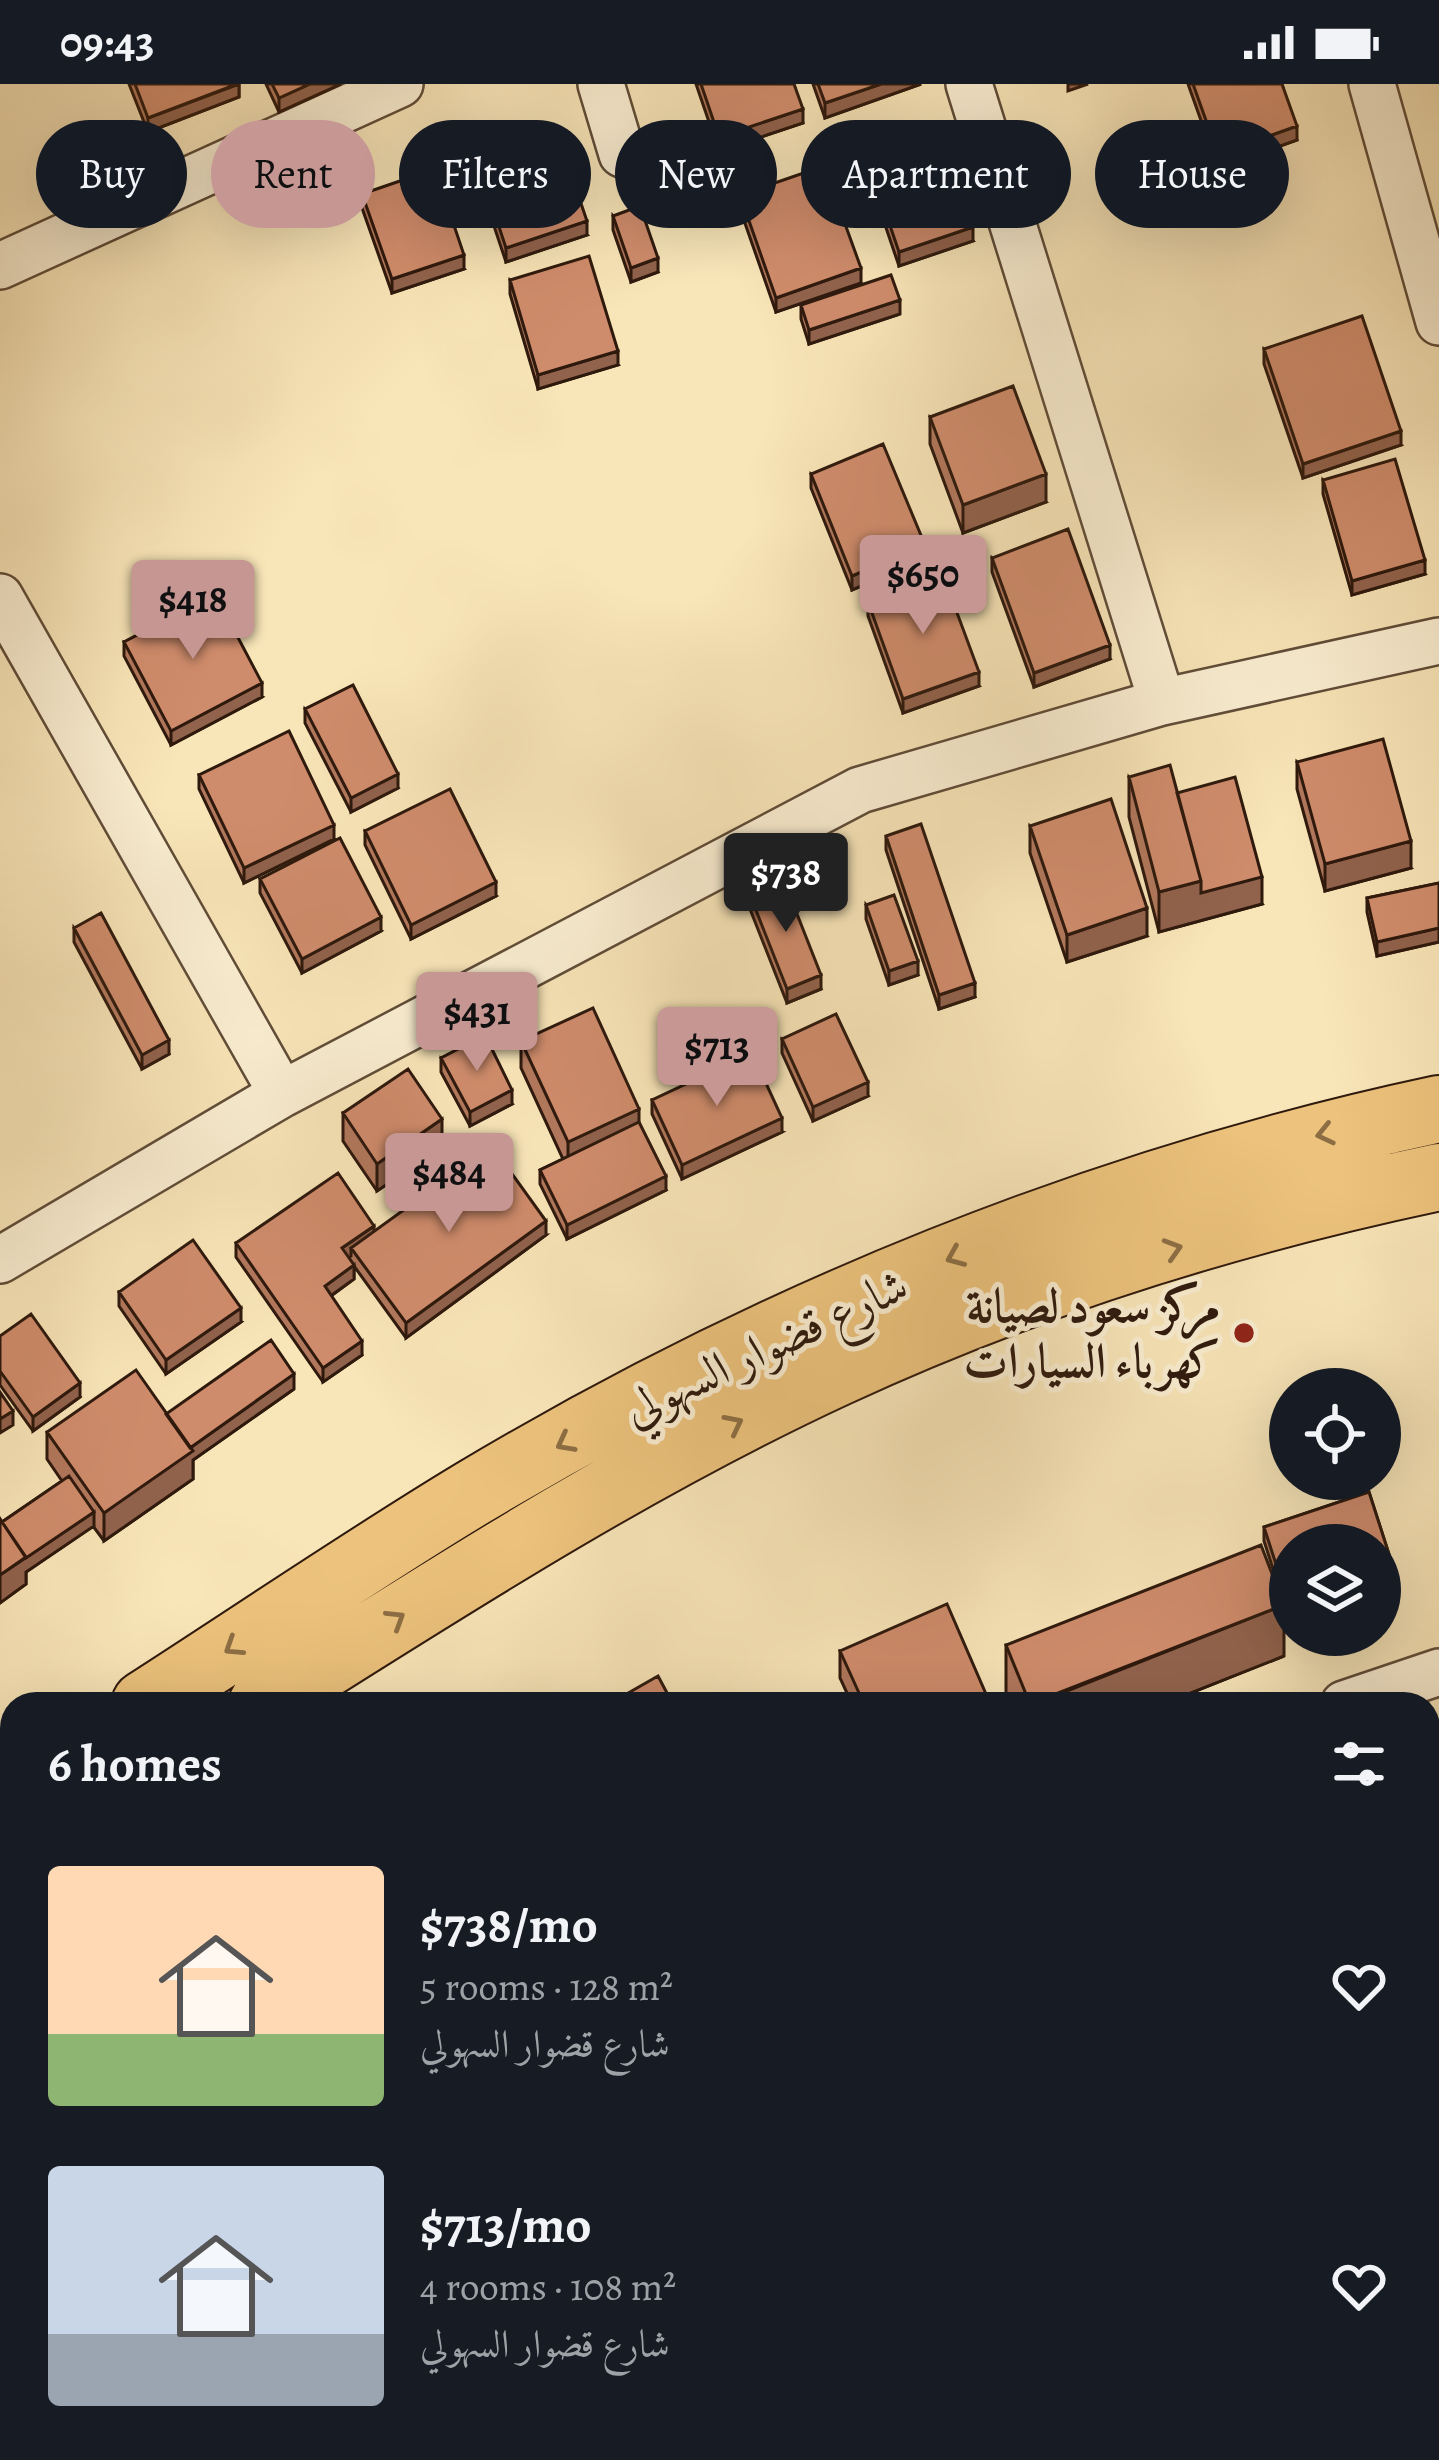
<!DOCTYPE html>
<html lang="en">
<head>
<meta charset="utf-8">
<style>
  body { margin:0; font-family:Alegreya,Amiri,serif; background:#20242c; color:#f1f3f6; height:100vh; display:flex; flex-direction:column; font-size:45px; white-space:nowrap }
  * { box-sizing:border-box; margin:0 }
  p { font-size:39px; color:#9ea1a6 }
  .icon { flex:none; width:66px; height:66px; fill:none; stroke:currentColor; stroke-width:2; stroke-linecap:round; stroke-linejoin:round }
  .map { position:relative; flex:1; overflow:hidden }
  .panel { position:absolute; left:0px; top:1608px; width:1440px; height:768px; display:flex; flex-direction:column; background:#171b24; border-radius:36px 36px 0 0; box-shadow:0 12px 48px #0002 }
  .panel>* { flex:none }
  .hud { position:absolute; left:36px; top:36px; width:1368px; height:108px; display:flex; gap:24px }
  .buttons { position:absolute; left:1269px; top:1284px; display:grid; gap:24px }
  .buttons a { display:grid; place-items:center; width:132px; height:132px; border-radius:50%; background:#171b24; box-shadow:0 12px 48px #0002; font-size:60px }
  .price { position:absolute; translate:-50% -102px; padding:0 27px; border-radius:12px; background:#c59692; color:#111; font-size:39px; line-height:78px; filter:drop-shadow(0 3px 6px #0008) }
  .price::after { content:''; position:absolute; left:50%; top:72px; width:36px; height:27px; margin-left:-18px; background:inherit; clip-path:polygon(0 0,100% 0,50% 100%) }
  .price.current { background:#222; color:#fff }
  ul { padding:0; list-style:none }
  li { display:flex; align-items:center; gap:36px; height:300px; padding:0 48px }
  li span { display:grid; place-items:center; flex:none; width:336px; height:240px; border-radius:12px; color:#555 }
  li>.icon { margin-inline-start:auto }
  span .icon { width:144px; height:144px; fill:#fffc; stroke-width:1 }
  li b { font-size:51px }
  h2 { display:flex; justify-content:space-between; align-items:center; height:144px; padding:0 48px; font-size:51px }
  .pill { padding:0 42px; border-radius:54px; background:#171b24; box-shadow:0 12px 48px #0002; font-size:42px; line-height:108px }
  .pill.current { background:#c59692; color:#111 }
  .status { display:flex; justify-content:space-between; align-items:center; height:84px; padding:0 60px; background:#171b24; direction:ltr }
  .status svg { height:33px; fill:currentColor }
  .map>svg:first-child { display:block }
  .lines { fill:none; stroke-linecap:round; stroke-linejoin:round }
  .minor-casing { stroke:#604c38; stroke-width:50 }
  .trunk-casing { stroke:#2e190d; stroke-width:70 }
  .minor { stroke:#faeed1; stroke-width:45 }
  .trunk { stroke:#ecc27c; stroke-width:66 }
  .wall { fill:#b2785d; stroke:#2e190d; stroke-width:3 }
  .shaded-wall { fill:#91624c; stroke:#2e190d; stroke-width:3 }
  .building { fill:#cf8c6c; stroke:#2e190d; stroke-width:3 }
  .oneway { stroke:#8d6e44 }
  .poi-dot { fill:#8f2418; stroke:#faeed1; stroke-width:4.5 }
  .labels { text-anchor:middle; stroke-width:10; stroke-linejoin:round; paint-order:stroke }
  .poi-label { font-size:48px; font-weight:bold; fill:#2e190d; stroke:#faeed1; text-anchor:end }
  .street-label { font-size:48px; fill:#2e190d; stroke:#faeed1 }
</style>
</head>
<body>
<div class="status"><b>09:43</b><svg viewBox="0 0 49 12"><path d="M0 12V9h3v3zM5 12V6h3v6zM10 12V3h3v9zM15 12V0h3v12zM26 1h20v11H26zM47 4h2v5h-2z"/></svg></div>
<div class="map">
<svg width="1439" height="2376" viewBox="0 0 1439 2376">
  <rect width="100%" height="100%" fill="#f8e5b8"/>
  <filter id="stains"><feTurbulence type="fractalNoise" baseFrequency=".00167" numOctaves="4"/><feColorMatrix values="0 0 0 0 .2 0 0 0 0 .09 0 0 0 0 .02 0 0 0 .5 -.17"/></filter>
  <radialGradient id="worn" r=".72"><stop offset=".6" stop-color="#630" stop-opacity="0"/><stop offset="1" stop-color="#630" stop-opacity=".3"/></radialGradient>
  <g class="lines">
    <defs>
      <path id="minor" d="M601,0L622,70
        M969,0L1162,618
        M1372,0L1439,238
        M0,182L400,0
        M0,513L282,1010
        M0,1176L282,1010L860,706L1162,618L1439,557
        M1344,1620L1439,1588
        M1180,2364L1183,2376
        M948,2376L1003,2364"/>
      <path id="trunk" d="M145,1620C254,1550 362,1476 473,1409C770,1231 1101,1097 1439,1025
        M262,1620C449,1502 635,1382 836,1289C1026,1201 1234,1136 1439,1093
        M0,1713L12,1706
        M0,1786L12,1778"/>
    </defs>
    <use href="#minor" class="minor-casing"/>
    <use href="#trunk" class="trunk-casing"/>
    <use href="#minor" class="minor"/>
    <use href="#trunk" class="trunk"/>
  </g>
  <path class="wall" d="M129,0H239V13L148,48Z
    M266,0H341L279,28Z
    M696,0H794L803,39L719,67Z
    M813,0H921L825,34Z
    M1188,0H1282L1297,56L1218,84Z
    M864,65L973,157L899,182L864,79Z
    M476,73L587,151L506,178L476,88Z
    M362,110L464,185L392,209L362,124Z
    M740,111L861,199L776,228L740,125Z
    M613,132L658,188L631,198L613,146Z
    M510,196L618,281L538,305L510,210Z
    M801,221L900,230L809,260L801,235Z
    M1264,265L1401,361L1303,394L1264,280Z
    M930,333L1046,418L963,449L930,360Z
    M811,390L925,475L852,506L811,404Z
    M1323,396L1425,490L1352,511L1323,410Z
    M992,474L1110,575L1034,603L992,488Z
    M868,518L979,602L903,629L868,532Z
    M124,558L262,613L171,661L124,572Z
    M305,625L398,704L351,728L305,639Z
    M1297,678L1411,784L1325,807L1297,705Z
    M199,691L334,755L244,799L199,705Z
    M1129,693L1262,820L1159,848L1129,733Z
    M1030,742L1147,852L1067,878L1030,769Z
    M365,747L496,812L411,855L365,761Z
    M886,752L975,913L939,925L886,766Z
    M260,795L381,847L302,889L260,809Z
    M1439,799V858L1377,872L1367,828V814Z
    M750,811L821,905L787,919L750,825Z
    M866,821L918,891L889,901L866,835Z
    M74,844L169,970L142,985L74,858Z
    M782,955L868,1012L813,1037L782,969Z
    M521,957L666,1106L567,1155L540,1100V1086L563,1075L521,984Z
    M441,974L512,1020L470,1042L441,988Z
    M652,1016L782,1048L682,1095L652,1030Z
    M343,1029L442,1063L377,1107L343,1057Z
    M374,1147L546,1151L406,1254L354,1182V1195L331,1212L362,1271L323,1298L236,1173V1159Z
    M119,1208L241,1238L166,1290L119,1222Z
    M0,1252L80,1313L33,1347L0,1301Z
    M294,1305L193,1376V1395L104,1457L93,1442L26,1488V1500L0,1519V1435L2,1438L62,1397L47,1375V1348L166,1330Z
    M1369,1408L1396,1492V1506L1380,1512V1461H1290V1538L1264,1457V1443Z
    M1006,1561L1284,1572L1163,1620H1010L1006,1612Z
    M840,1567L989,1620H852L840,1594Z
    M475,2364H575L581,2376H482Z
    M587,2364H633L611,2376H594Z"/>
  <path class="shaded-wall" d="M239,0V13L148,48V34Z
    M310,0H341L279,28V14Z
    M881,0H921L825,34V19Z
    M1068,0H1088L1068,7Z
    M803,25V39L719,67V53Z
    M1297,42V56L1218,84V70Z
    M587,137V151L506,178V164Z
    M973,143V157L899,182V168Z
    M464,171V185L392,209V195Z
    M658,174V188L631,198V184Z
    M861,184V199L776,228V214Z
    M900,216V230L809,260V246Z
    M618,267V281L538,305V291Z
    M1401,347V361L1303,394V380Z
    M1046,390V418L963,449V421Z
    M925,461V475L852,506V492Z
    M1425,476V490L1352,511V497Z
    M1110,561V575L1034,603V589Z
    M979,588V602L903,629V615Z
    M262,599V613L171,661V647Z
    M398,690V704L351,728V714Z
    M334,741V755L244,799V784Z
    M1411,757V784L1325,807V780Z
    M1262,793V820L1159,848V808L1201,797Z
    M496,798V812L411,855V841Z
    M1147,824V852L1067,878V851Z
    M381,833V847L302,889V875Z
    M1439,844V858L1377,872V858Z
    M918,877V891L889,901V887Z
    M821,891V905L787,919V905Z
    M975,899V913L939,925V911Z
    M169,956V970L142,985V971Z
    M868,998V1012L813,1037V1023Z
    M512,1006V1020L470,1042V1028Z
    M639,1025V1052L568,1085V1058Z
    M782,1034V1048L682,1095V1081Z
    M442,1035V1063L377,1107V1080Z
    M666,1092V1106L567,1155V1141Z
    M546,1137V1151L406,1254V1239Z
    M374,1142V1156L351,1164V1172L342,1178V1164Z
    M354,1181V1195L325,1216V1202Z
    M241,1224V1238L166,1290V1276Z
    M362,1257V1271L323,1298V1284Z
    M294,1290V1305L193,1376V1395L104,1457V1429L183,1369Z
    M80,1299V1313L33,1347V1333Z
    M13,1327V1341L0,1349V1335Z
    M94,1428V1442L26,1488V1500L0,1519V1491Z
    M1396,1492V1506L1380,1512V1497Z
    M1284,1521V1572L1163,1620H1034Z
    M1439,2164V2233L1428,2236V2168Z
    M607,2364H633L611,2376H598V2369Z"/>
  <path class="building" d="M135,0H237L148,34Z
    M272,0H310L279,14Z
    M701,0H794L803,25L719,53Z
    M818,0H881L825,19Z
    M1193,0H1282L1297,42L1218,70Z
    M938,40L973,143L899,168L864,65Z
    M556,46L587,137L506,164L476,73Z
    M824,82L861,184L776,214L740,111Z
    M435,85L464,171L392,195L362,110Z
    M640,122L658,174L631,184L613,132Z
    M589,172L618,267L538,291L510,196Z
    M891,191L900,216L809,246L801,221Z
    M1362,232L1401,347L1303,380L1264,265Z
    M1013,302L1046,390L963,421L930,333Z
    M883,360L925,461L852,492L811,390Z
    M1395,375L1425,476L1352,497L1323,396Z
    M1068,445L1110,561L1034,589L992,474Z
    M943,491L979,588L903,615L868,518Z
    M215,510L262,599L171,647L124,558Z
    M353,601L398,690L351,714L305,625Z
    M289,647L334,741L244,784L199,691Z
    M1383,655L1411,757L1325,780L1297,678Z
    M1170,681L1201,797L1159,808L1129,693Z
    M1235,693L1262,793L1201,809V797L1177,709Z
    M450,705L496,798L411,841L365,747Z
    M1111,715L1147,824L1067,851L1030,742Z
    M921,740L975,899L939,911L886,752Z
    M340,754L381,833L302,875L260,795Z
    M784,797L821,891L787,905L750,811Z
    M1439,799V844L1377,858L1367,814Z
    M894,811L918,877L889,887L866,821Z
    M101,829L169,956L142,971L74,844Z
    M593,924L639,1025L568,1058L521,957Z
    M836,930L868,998L813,1023L782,955Z
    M485,951L512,1006L470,1028L441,974Z
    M752,969L782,1034L682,1081L652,1016Z
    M408,985L442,1035L377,1080L343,1029Z
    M639,1038L666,1092L567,1141L540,1086Z
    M492,1062L546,1137L406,1239L351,1164Z
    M338,1089L374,1142L342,1164L354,1181L325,1202L362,1257L323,1284L236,1159Z
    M193,1156L241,1224L166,1276L119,1208Z
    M31,1230L80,1299L33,1333L0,1287V1252Z
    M271,1256L294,1290L190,1364L166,1330Z
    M136,1286L193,1367L104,1429L47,1348Z
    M0,1308L13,1327L0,1335Z
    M69,1392L94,1428L26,1474L2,1438Z
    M1369,1408L1396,1492L1380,1497V1461H1290V1524L1264,1443Z
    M0,1435L26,1473L0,1491Z
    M1261,1461L1284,1521L1030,1620L1006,1561Z
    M947,1520L989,1617L982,1620H864L840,1567Z
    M658,1592L673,1620H609Z
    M1439,1933V2164L1428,2168V1936Z
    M12,2022V2364H100L108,2376H0V2030Z
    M483,2364H575L581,2376H490Z"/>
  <defs><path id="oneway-chevron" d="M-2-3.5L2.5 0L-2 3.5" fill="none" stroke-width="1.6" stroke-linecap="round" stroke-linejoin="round" transform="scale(3)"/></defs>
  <g class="oneway">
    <use href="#oneway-chevron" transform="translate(1325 1050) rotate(167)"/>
    <use href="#oneway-chevron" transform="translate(1173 1165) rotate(-17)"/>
    <use href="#oneway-chevron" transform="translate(955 1173) rotate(157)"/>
    <use href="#oneway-chevron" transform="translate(734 1340) rotate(-27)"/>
    <use href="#oneway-chevron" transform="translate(565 1359) rotate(152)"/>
    <use href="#oneway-chevron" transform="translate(396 1535) rotate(-32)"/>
    <use href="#oneway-chevron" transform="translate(233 1563) rotate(147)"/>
  </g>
  <circle class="poi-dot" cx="1244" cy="1249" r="12"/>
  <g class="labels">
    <g class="poi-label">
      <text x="1220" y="1238">مركز سعود لصيانة<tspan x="1220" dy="55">كهرباء السيارات</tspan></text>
    </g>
    <g class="street-label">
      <text transform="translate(765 1262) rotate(-25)" y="17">شارع قضوار السهولي</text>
    </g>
  </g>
  <rect width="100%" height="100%" filter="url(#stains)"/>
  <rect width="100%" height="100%" fill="url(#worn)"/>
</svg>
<div class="buttons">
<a><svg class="icon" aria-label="locate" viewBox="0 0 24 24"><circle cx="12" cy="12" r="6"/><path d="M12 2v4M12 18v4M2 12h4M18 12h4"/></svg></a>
<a><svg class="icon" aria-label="layers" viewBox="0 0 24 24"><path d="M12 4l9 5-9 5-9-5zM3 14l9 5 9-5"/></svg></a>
</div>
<b class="price" style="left:923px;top:553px">$650</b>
<b class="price" style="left:193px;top:578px">$418</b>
<b class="price current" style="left:786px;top:851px">$738</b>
<b class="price" style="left:477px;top:990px">$431</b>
<b class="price" style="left:717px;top:1025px">$713</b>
<b class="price" style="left:449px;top:1151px">$484</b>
<div class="hud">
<a class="pill">Buy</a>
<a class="pill current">Rent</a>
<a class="pill">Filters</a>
<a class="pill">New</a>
<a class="pill">Apartment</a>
<a class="pill">House</a>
</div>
<section class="panel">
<h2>6 homes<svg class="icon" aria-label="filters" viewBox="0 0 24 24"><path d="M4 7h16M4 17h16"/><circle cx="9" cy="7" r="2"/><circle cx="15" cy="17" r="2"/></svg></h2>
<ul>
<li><span style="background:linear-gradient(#ffd9b3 70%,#8fb573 0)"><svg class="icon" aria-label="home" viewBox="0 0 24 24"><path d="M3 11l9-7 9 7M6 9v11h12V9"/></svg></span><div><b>$738/mo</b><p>5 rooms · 128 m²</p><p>شارع قضوار السهولي</p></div><svg class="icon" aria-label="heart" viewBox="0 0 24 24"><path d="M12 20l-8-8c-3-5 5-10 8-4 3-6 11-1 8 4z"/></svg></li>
<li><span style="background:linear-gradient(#c9d6e8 70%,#9aa5b1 0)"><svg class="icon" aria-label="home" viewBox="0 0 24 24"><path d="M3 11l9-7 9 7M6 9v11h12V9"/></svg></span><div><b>$713/mo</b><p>4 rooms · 108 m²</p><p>شارع قضوار السهولي</p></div><svg class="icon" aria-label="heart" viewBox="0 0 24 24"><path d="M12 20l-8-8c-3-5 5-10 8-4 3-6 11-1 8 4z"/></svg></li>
</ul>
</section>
</div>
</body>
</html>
